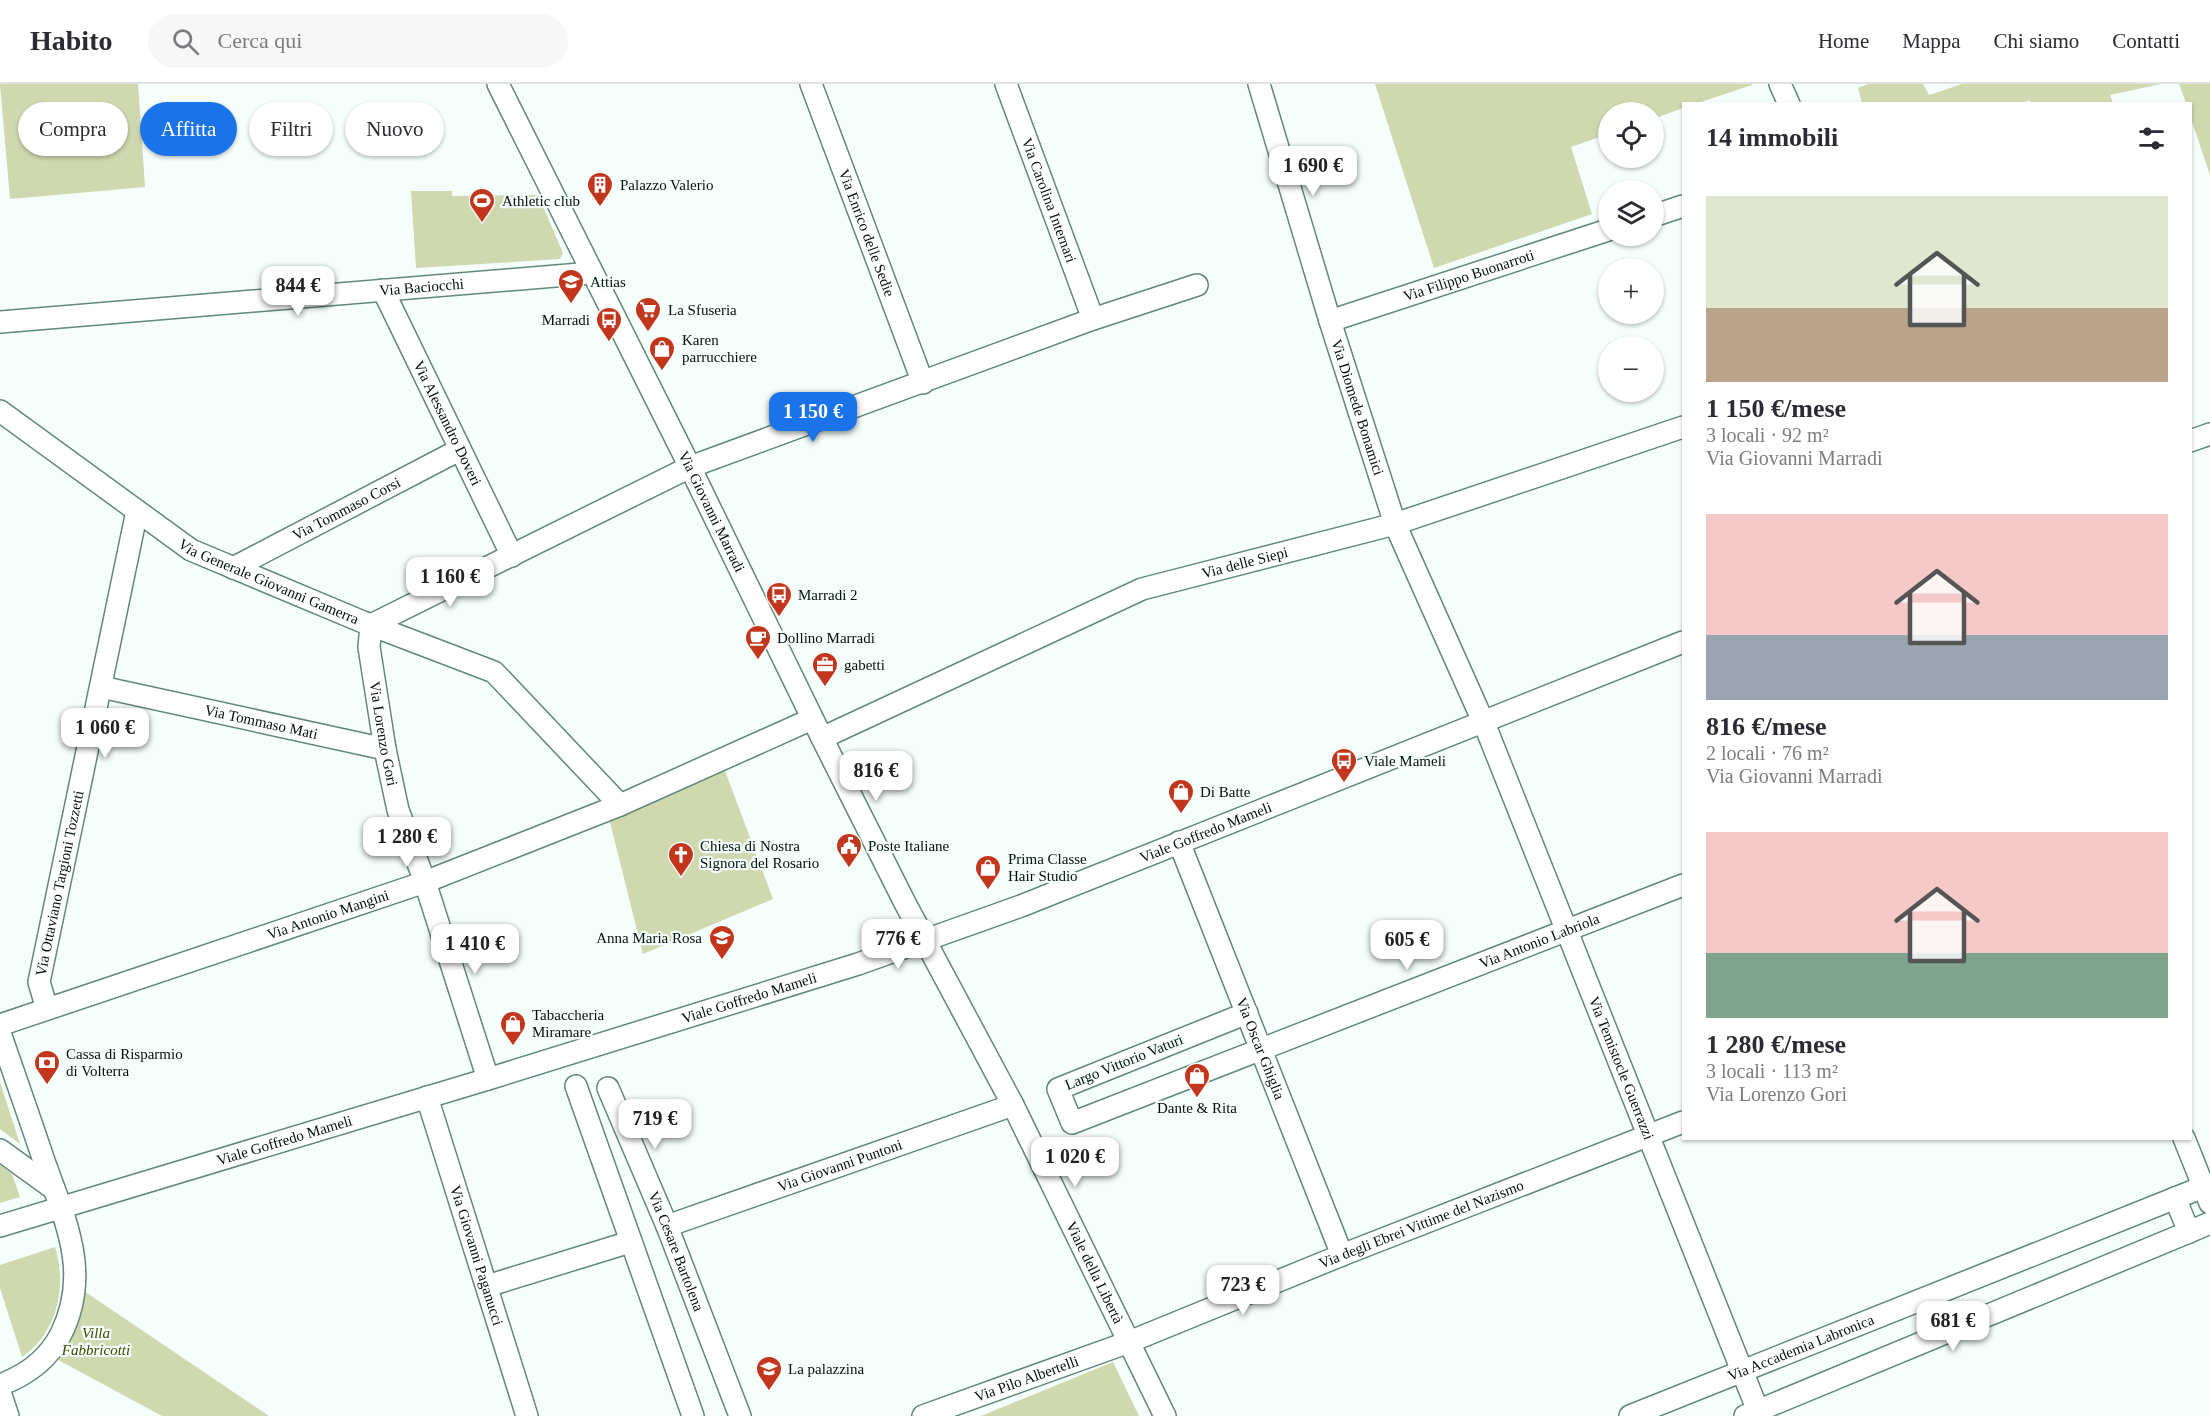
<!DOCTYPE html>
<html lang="it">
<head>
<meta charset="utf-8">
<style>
  body { margin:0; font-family:Georgia,serif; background:#f7f7f7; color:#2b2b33; height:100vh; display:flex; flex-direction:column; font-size:22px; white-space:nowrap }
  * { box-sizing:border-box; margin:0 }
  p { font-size:20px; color:#7c7c81 }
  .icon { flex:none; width:33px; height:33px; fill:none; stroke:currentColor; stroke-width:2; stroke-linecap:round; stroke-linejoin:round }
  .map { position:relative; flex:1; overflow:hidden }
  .sheet { position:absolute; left:1682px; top:18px; width:510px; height:1038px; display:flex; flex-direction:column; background:#fff; border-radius:0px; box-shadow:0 2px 4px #0004 }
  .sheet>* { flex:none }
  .guide { position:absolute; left:18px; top:18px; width:570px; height:54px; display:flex; gap:12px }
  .controls { position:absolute; left:1598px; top:18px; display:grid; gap:12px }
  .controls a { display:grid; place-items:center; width:66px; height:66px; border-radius:50%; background:#fff; box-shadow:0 2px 4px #0004; font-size:30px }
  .price { position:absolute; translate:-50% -51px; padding:0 14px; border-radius:12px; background:#fff; color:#222; font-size:20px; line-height:39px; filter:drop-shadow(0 2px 3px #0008) }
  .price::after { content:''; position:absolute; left:50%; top:36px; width:18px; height:14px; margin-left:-9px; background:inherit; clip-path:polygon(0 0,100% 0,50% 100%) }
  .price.on { background:#1a73e8; color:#fff }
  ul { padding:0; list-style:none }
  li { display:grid; align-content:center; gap:12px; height:318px; padding:0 24px }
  li span { display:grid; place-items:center; height:186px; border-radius:0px; color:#555 }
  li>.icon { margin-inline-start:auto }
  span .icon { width:108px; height:108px; fill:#fffc; stroke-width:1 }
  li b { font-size:26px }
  h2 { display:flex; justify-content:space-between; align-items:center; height:72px; padding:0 24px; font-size:26px }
  .tag { padding:0 21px; border-radius:27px; background:#fff; box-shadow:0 2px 4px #0004; font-size:21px; line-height:54px }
  .tag.on { background:#1a73e8; color:#fff }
  header { display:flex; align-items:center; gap:36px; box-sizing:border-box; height:84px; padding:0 30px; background:#fff; border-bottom:2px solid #e1e1e2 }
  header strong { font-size:28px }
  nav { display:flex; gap:33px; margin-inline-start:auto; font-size:21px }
  .search { width:420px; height:54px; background:#f7f7f7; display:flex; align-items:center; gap:15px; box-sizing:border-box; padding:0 21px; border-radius:33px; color:#7c7c81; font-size:22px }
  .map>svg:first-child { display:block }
  .green { fill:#cfd8ae }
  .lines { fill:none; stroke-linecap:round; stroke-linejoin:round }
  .minor-casing { stroke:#60887b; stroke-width:24 }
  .minor { stroke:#fff; stroke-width:21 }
  .labels { text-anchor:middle; stroke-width:4.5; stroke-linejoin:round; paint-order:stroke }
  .poi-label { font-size:15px; fill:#02100b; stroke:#f5fefb; text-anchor:start }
  .street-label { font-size:15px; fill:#02100b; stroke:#f5fefb }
  .park-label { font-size:15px; font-style:italic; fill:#424a02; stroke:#f5fefb }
</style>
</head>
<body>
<header>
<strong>Habito</strong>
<div class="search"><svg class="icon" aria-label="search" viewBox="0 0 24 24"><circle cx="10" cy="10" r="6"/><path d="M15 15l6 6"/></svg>Cerca qui</div>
<nav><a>Home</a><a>Mappa</a><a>Chi siamo</a><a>Contatti</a></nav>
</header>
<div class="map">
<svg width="2210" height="1332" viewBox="0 0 2210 1332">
  <rect width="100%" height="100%" fill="#f5fefb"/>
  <path class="green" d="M0,0H138L145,103L10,115Z
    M1375,0H1752V1L1698,19L1683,20V24L1653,35V28H1608V50L1571,63L1592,130L1434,184Z
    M1868,0H1923L1929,11L1962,0H2161L2110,11L2113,19L2031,20L2030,16L2018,20L1862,19L1858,4Z
    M2179,0H2210V91L2190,32V20L2186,19Z
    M411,107H452V112L538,111L563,169L560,175L416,184Z
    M721,676L773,815L643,870L607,726Z
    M0,998L20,1060L0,1045Z
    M0,1081L12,1090L20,1113L0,1119Z
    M55,1163C67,1202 58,1248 22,1273L0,1204V1181Z
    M75,1201L269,1332H162L49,1271Z
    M1113,1278L1139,1332H981Z"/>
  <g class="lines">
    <defs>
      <g id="minor">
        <path id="s1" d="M498,0L690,383L822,654L905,819L1013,1021L1165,1332"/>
        <path id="s2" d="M811,0L923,299"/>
        <path id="s3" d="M1006,0L1093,235"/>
        <path id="s4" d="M1259,0L1330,237L1395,440L1486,644L1760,1332"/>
        <path d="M1780,0L1789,20"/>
        <path d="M1653,132L1683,122"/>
        <path id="s5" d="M383,206L512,472"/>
        <path id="s6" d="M1330,237L1608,146"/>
        <path id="s7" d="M0,238L592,189"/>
        <path id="s8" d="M0,327L191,466L363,538L494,588L620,721"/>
        <path d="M2190,357L2210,350"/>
        <path id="s9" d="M233,484L459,366"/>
        <path d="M371,541L690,383L1093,235L1197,201"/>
        <path id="s10" d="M371,541L369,563L385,665L398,726L425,798L488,995"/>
        <path id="s11" d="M101,603L385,665"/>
        <path id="s12" d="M822,654L1142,505L1395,440L1683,343"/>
        <path id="s13" d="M1179,758L1342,1171"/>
        <path id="s14" d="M47,925L39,898L137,427"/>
        <path id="s15" d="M1247,929L1058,1005L1072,1039L1683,801"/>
        <path id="s16" d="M0,941L425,798L620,721L812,635"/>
        <path d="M0,949C14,990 29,1032 43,1074C64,1134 92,1188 61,1250C48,1276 27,1291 0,1301"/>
        <path d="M576,1002L693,1332"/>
        <path id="s17" d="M608,1004L667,1142L740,1332"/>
        <path id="s18" d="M427,1013L527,1332"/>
        <path d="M2184,1054L2210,1119"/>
        <path d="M0,1066L54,1105"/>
        <path id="s19" d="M0,1142L488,995L858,880L1021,822L1683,558"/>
        <path id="s20" d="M667,1142L1013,1021"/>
        <path d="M2189,1148L2210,1139"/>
        <path d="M487,1202L630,1158"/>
        <path d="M0,1308L8,1332"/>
        <path id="s21" d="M923,1332L1129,1258L1342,1171L1683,1038"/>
        <path id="s22" d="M1630,1332L2203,1103"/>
        <path d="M1745,1332L2189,1148L2175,1114"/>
      </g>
    </defs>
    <use href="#minor" class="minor-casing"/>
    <use href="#minor" class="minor"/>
  </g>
  <defs>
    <symbol id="building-pin" viewBox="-11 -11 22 30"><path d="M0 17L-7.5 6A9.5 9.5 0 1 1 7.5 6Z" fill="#c2361d" stroke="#f5fefb"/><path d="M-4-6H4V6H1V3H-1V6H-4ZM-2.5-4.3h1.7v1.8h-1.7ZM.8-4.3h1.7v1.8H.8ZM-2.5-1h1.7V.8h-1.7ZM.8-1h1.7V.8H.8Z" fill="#fff"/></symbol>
    <symbol id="stadium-pin" viewBox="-11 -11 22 30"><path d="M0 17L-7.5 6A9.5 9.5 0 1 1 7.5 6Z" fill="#c2361d" stroke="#f5fefb"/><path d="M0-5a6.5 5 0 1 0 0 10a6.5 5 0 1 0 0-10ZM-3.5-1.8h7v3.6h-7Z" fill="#fff"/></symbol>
    <symbol id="school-pin" viewBox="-11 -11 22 30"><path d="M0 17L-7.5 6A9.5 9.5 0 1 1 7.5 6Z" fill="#c2361d" stroke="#f5fefb"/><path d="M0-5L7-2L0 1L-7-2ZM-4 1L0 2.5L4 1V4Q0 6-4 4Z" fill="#fff"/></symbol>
    <symbol id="supermarket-pin" viewBox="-11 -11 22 30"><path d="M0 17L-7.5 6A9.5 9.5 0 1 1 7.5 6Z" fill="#c2361d" stroke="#f5fefb"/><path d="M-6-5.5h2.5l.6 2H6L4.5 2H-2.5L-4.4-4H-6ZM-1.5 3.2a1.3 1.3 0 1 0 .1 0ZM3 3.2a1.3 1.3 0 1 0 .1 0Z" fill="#fff"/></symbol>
    <symbol id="bus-pin" viewBox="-11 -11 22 30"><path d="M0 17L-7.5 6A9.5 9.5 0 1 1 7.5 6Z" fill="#c2361d" stroke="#f5fefb"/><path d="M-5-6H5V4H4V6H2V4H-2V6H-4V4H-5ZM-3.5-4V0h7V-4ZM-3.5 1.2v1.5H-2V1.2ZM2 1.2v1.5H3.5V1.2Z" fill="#fff"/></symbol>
    <symbol id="shop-pin" viewBox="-11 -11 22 30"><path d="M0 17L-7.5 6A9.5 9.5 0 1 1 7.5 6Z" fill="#c2361d" stroke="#f5fefb"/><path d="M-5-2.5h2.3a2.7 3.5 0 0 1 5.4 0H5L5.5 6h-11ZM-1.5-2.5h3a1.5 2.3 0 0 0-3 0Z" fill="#fff"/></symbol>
    <symbol id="cafe-pin" viewBox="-11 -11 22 30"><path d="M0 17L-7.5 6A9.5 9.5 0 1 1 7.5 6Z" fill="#c2361d" stroke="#f5fefb"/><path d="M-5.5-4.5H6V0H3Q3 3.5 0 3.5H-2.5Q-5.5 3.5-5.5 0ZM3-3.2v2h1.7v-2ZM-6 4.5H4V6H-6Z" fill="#fff"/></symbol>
    <symbol id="office-pin" viewBox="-11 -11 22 30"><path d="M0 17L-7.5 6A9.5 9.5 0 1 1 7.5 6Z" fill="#c2361d" stroke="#f5fefb"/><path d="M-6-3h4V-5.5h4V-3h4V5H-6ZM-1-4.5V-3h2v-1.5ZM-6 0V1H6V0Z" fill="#fff"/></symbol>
    <symbol id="civic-pin" viewBox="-11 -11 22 30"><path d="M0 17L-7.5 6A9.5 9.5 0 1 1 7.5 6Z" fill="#c2361d" stroke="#f5fefb"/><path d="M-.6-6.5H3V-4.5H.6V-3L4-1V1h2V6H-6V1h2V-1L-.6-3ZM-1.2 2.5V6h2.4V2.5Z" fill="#fff"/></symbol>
    <symbol id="church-pin" viewBox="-11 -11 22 30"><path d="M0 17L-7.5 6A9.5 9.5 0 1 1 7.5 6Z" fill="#c2361d" stroke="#f5fefb"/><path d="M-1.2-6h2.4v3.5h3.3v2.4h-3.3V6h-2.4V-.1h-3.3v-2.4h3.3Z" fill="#fff"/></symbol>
    <symbol id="bank-pin" viewBox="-11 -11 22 30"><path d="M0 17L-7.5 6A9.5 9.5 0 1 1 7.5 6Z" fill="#c2361d" stroke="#f5fefb"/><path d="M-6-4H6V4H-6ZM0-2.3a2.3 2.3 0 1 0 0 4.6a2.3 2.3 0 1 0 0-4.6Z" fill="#fff"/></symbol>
  </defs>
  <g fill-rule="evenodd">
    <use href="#building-pin" x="585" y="86" width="30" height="40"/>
    <use href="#stadium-pin" x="467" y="102" width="30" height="40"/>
    <use href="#school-pin" x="556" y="183" width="30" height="40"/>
    <use href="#supermarket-pin" x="633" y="211" width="30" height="40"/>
    <use href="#bus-pin" x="594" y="221" width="30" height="40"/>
    <use href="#shop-pin" x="647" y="250" width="30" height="40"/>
    <use href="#bus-pin" x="764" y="496" width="30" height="40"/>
    <use href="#cafe-pin" x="743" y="539" width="30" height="40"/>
    <use href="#office-pin" x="810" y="566" width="30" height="40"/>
    <use href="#bus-pin" x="1329" y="662" width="30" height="40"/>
    <use href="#shop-pin" x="1166" y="693" width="30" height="40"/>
    <use href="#civic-pin" x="834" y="747" width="30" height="40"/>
    <use href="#church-pin" x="666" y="756" width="30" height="40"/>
    <use href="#shop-pin" x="973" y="769" width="30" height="40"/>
    <use href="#school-pin" x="707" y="839" width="30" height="40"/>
    <use href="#shop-pin" x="498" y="925" width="30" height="40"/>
    <use href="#bank-pin" x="32" y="964" width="30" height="40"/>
    <use href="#shop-pin" x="1182" y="977" width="30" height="40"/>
    <use href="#school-pin" x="754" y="1270" width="30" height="40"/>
  </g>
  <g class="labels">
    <g class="poi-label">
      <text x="620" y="106">Palazzo Valerio</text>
      <text x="502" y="122">Athletic club</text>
      <text x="590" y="203">Attias</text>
      <text x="668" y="231">La Sfuseria</text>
      <text x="590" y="241" text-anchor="end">Marradi</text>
      <text x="682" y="261">Karen<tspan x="682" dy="17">parrucchiere</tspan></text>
      <text x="798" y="516">Marradi 2</text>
      <text x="777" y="559">Dollino Marradi</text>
      <text x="844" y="586">gabetti</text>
      <text x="1364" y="682">Viale Mameli</text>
      <text x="1200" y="713">Di Batte</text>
      <text x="700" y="767">Chiesa di Nostra<tspan x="700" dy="17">Signora del Rosario</tspan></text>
      <text x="868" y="767">Poste Italiane</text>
      <text x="1008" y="780">Prima Classe<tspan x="1008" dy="17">Hair Studio</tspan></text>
      <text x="702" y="859" text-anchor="end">Anna Maria Rosa</text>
      <text x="532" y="936">Tabaccheria<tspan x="532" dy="17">Miramare</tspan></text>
      <text x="66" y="975">Cassa di Risparmio<tspan x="66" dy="17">di Volterra</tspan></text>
      <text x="1197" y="1029" text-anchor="middle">Dante &amp; Rita</text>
      <text x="788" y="1290">La palazzina</text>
    </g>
    <g class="street-label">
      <text dy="5" stroke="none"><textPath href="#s3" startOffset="124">Via Carolina Internari</textPath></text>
      <text dy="5" stroke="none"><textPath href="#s2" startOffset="159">Via Enrico delle Sedie</textPath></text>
      <text dy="5" stroke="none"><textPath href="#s6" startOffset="146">Via Filippo Buonarroti</textPath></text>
      <text dy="5" stroke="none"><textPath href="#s7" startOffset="423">Via Baciocchi</textPath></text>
      <text dy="5" stroke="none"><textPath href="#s4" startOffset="338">Via Diomede Bonamici</textPath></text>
      <text dy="5" stroke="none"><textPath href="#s5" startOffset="148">Via Alessandro Doveri</textPath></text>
      <text dy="5" stroke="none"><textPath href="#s9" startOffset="128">Via Tommaso Corsi</textPath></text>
      <text dy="5" stroke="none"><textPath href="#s1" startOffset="478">Via Giovanni Marradi</textPath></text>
      <text dy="5" stroke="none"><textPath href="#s12" startOffset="459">Via delle Siepi</textPath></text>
      <text dy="5" stroke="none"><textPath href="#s8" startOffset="320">Via Generale Giovanni Gamerra</textPath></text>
      <text dy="5" stroke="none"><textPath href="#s11" startOffset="164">Via Tommaso Mati</textPath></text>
      <text dy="5" stroke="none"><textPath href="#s10" startOffset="110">Via Lorenzo Gori</textPath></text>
      <text dy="5" stroke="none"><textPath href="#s19" startOffset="1269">Viale Goffredo Mameli</textPath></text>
      <text dy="5" stroke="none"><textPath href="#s14" startOffset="129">Via Ottaviano Targioni Tozzetti</textPath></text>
      <text dy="5" stroke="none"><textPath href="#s16" startOffset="346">Via Antonio Mangini</textPath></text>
      <text dy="5" stroke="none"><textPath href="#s15" startOffset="742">Via Antonio Labriola</textPath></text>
      <text dy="5" stroke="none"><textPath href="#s19" startOffset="783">Viale Goffredo Mameli</textPath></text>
      <text dy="5" stroke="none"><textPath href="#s13" startOffset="222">Via Oscar Ghiglia</textPath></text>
      <text transform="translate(1124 978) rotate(-22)" y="5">Largo Vittorio Vaturi</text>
      <text dy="5" stroke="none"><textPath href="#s4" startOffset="1050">Via Temistocle Guerrazzi</textPath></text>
      <text dy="5" stroke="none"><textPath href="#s19" startOffset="297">Viale Goffredo Mameli</textPath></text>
      <text dy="5" stroke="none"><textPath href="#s20" startOffset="183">Via Giovanni Puntoni</textPath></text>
      <text dy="5" stroke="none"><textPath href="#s21" startOffset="534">Via degli Ebrei Vittime del Nazismo</textPath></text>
      <text dy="5" stroke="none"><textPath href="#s17" startOffset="177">Via Cesare Bartolena</textPath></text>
      <text dy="5" stroke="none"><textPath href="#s18" startOffset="166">Via Giovanni Paganucci</textPath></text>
      <text dy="5" stroke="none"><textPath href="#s1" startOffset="1330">Viale della Libertà</textPath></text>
      <text dy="5" stroke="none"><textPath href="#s22" startOffset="184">Via Accademia Labronica</textPath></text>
      <text dy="5" stroke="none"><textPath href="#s21" startOffset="110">Via Pilo Albertelli</textPath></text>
    </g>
    <g class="park-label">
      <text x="96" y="1254">Villa<tspan x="96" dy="17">Fabbricotti</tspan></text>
    </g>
  </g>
</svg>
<div class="controls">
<a><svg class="icon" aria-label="locate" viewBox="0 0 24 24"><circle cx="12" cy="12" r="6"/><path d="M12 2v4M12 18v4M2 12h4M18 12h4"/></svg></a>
<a><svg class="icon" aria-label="layers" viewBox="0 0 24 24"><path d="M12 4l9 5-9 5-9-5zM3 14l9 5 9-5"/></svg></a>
<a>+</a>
<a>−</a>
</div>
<b class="price" style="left:1313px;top:113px">1 690 €</b>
<b class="price" style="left:298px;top:233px">844 €</b>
<b class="price on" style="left:813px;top:359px">1 150 €</b>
<b class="price" style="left:450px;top:524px">1 160 €</b>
<b class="price" style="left:105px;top:675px">1 060 €</b>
<b class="price" style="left:876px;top:718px">816 €</b>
<b class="price" style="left:407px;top:784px">1 280 €</b>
<b class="price" style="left:898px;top:886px">776 €</b>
<b class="price" style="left:1407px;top:887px">605 €</b>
<b class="price" style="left:475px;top:891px">1 410 €</b>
<b class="price" style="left:655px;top:1066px">719 €</b>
<b class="price" style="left:1075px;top:1104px">1 020 €</b>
<b class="price" style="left:1243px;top:1232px">723 €</b>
<b class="price" style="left:1953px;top:1268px">681 €</b>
<div class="guide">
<a class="tag">Compra</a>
<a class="tag on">Affitta</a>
<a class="tag">Filtri</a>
<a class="tag">Nuovo</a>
</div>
<section class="sheet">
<h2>14 immobili<svg class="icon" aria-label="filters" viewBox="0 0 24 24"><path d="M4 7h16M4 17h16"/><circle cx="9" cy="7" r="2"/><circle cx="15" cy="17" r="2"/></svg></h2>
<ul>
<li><span style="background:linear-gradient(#dfe7d0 60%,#b9a48a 0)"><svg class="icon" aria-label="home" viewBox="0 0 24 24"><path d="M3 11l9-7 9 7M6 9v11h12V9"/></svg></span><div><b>1 150 €/mese</b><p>3 locali · 92 m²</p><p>Via Giovanni Marradi</p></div></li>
<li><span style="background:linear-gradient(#f6c9c9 65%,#9aa5b1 0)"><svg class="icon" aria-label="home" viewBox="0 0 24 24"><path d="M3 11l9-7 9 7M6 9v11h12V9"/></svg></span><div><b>816 €/mese</b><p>2 locali · 76 m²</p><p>Via Giovanni Marradi</p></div></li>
<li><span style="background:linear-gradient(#f6c9c9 65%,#7fa58c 0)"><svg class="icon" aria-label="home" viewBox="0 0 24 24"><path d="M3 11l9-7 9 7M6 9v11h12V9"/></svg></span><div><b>1 280 €/mese</b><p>3 locali · 113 m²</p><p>Via Lorenzo Gori</p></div></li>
</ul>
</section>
</div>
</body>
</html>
